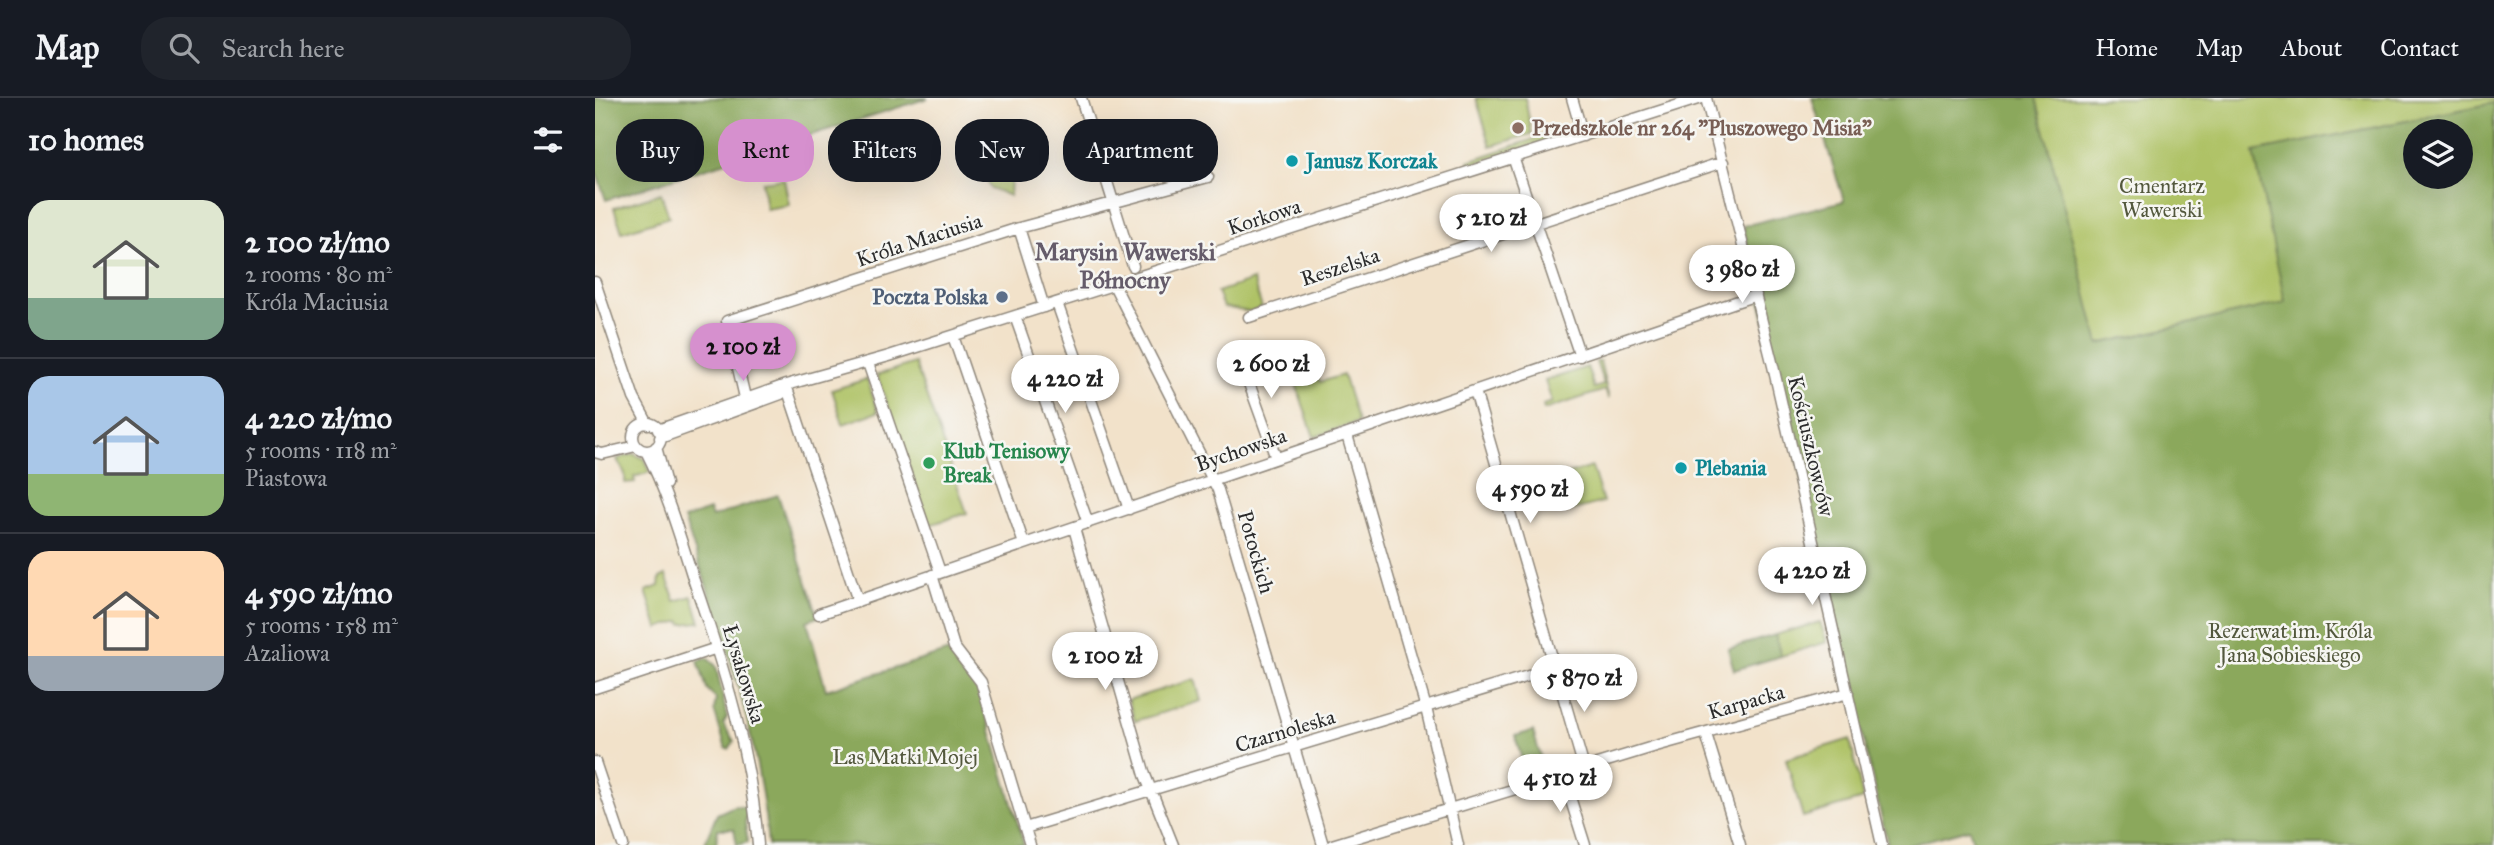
<!DOCTYPE html>
<html lang="en">
<head>
<meta charset="utf-8">
<style>
  body { margin:0; font-family:"IM FELL Great Primer",serif; background:#20242c; color:#f1f3f6; height:100vh; display:flex; flex-direction:column; font-size:26px; white-space:nowrap }
  * { box-sizing:border-box; margin:0 }
  p { font-size:23px; color:#9ea1a6 }
  .icon { flex:none; width:38px; height:38px; fill:none; stroke:currentColor; stroke-width:2; stroke-linecap:round; stroke-linejoin:round }
  .map { position:relative; flex:1; overflow:hidden }
  .sheet { display:flex; flex-direction:column; background:#171b24; width:595px }
  .sheet>* { flex:none }
  .banner { position:absolute; left:21px; top:21px; width:665px; height:63px; display:flex; gap:14px }
  .buttons { position:absolute; left:1808px; top:21px; display:grid; gap:14px }
  .buttons a { display:grid; place-items:center; width:70px; height:70px; border-radius:50%; background:#171b24; box-shadow:0 7px 28px #0002; font-size:35px }
  .price { position:absolute; translate:-50% -60px; padding:0 16px; border-radius:24px; background:#fff; color:#222; font-size:23px; line-height:46px; filter:drop-shadow(0 2px 4px #0008) }
  .price::after { content:''; position:absolute; left:50%; top:42px; width:21px; height:16px; margin-left:-10px; background:inherit; clip-path:polygon(0 0,100% 0,50% 100%) }
  .price.active { background:#d690ce; color:#111 }
  ul { padding:0; list-style:none }
  li { display:flex; align-items:center; gap:21px; height:175px; padding:0 28px }
  li+li { border-top:2px solid #363941 }
  li span { display:grid; place-items:center; flex:none; width:196px; height:140px; border-radius:21px; color:#555 }
  li>.icon { margin-inline-start:auto }
  span .icon { width:84px; height:84px; fill:#fffc; stroke-width:1 }
  li b { font-size:30px }
  h2 { display:flex; justify-content:space-between; align-items:center; height:84px; padding:0 28px; font-size:30px }
  .tag { padding:0 24px; border-radius:28px; background:#171b24; box-shadow:0 7px 28px #0002; font-size:24px; line-height:63px }
  .tag.active { background:#d690ce; color:#111 }
  header { display:flex; align-items:center; gap:42px; box-sizing:border-box; height:98px; padding:0 35px; background:#171b24; border-bottom:2px solid #363941 }
  header strong { font-size:33px }
  nav { display:flex; gap:38px; margin-inline-start:auto; font-size:24px }
  .search { width:490px; height:63px; background:#20242c; display:flex; align-items:center; gap:18px; box-sizing:border-box; padding:0 24px; border-radius:28px; color:#9ea1a6; font-size:26px }
  main { display:flex; flex:1; min-height:0 }
  .map>svg:first-child { display:block }
  .green { fill:#afc266; stroke:#6d7648; stroke-width:2 }
  .forest { fill:#8ba85b; stroke:#5b6a43; stroke-width:2; fill-rule:evenodd }
  .lines { fill:none; stroke-linecap:round; stroke-linejoin:round }
  .minor-casing { stroke:#8e867a; stroke-width:13 }
  .minor { stroke:#fff; stroke-width:10 }
  .education-dot { fill:#8d6e63; stroke:#f6f6f2; stroke-width:2.5 }
  .culture-dot { fill:#0f9aa8; stroke:#f6f6f2; stroke-width:2.5 }
  .service-dot { fill:#5c6f8a; stroke:#f6f6f2; stroke-width:2.5 }
  .leisure-dot { fill:#2e9e5b; stroke:#f6f6f2; stroke-width:2.5 }
  .labels { text-anchor:middle; stroke-width:5; stroke-linejoin:round; paint-order:stroke }
  .education-label { font-size:21px; font-weight:bold; fill:#785e54; stroke:#f6f6f2; text-anchor:start }
  .culture-label { font-size:21px; font-weight:bold; fill:#0d838f; stroke:#f6f6f2; text-anchor:start }
  .park-label { font-size:21px; fill:#53583d; stroke:#f6f6f2 }
  .street-label { font-size:21px; fill:#2b2b2b; stroke:#f6f6f2 }
  .service-label { font-size:21px; font-weight:bold; fill:#4e5e75; stroke:#f6f6f2; text-anchor:end }
  .leisure-label { font-size:21px; font-weight:bold; fill:#27864d; stroke:#f6f6f2; text-anchor:start }
  .quarter-label { font-size:24px; font-weight:bold; fill:#655c6a; stroke:#f6f6f2 }
</style>
</head>
<body>
<header>
<strong>Map</strong>
<div class="search"><svg class="icon" aria-label="search" viewBox="0 0 24 24"><circle cx="10" cy="10" r="6"/><path d="M15 15l6 6"/></svg>Search here</div>
<nav><a>Home</a><a>Map</a><a>About</a><a>Contact</a></nav>
</header>
<main>
<section class="sheet">
<h2>10 homes<svg class="icon" aria-label="filters" viewBox="0 0 24 24"><path d="M4 7h16M4 17h16"/><circle cx="9" cy="7" r="2"/><circle cx="15" cy="17" r="2"/></svg></h2>
<ul>
<li><span style="background:linear-gradient(#dfe7d0 70%,#7fa58c 0)"><svg class="icon" aria-label="home" viewBox="0 0 24 24"><path d="M3 11l9-7 9 7M6 9v11h12V9"/></svg></span><div><b>2 100 zł/mo</b><p>2 rooms · 80 m²</p><p>Króla Maciusia</p></div></li>
<li><span style="background:linear-gradient(#a9c7e8 70%,#8fb573 0)"><svg class="icon" aria-label="home" viewBox="0 0 24 24"><path d="M3 11l9-7 9 7M6 9v11h12V9"/></svg></span><div><b>4 220 zł/mo</b><p>5 rooms · 118 m²</p><p>Piastowa</p></div></li>
<li><span style="background:linear-gradient(#ffd9b3 75%,#9aa5b1 0)"><svg class="icon" aria-label="home" viewBox="0 0 24 24"><path d="M3 11l9-7 9 7M6 9v11h12V9"/></svg></span><div><b>4 590 zł/mo</b><p>5 rooms · 158 m²</p><p>Azaliowa</p></div></li>
</ul>
</section>
<div class="map">
<svg width="1899" height="747" viewBox="0 0 1899 747">
  <rect width="100%" height="100%" fill="#f6f6f2"/>
  <filter id="ink" filterUnits="userSpaceOnUse"><feTurbulence type="fractalNoise" baseFrequency=".0143" numOctaves="2"/><feDisplacementMap in="SourceGraphic" scale="14" xChannelSelector="R" yChannelSelector="G"/><feConvolveMatrix kernelMatrix="1 2 1 2 8 2 1 2 1" color-interpolation-filters="sRGB"/></filter>
  <filter id="wash" filterUnits="userSpaceOnUse"><feTurbulence type="fractalNoise" baseFrequency=".00686" numOctaves="4" result="noise"/><feDisplacementMap in="SourceGraphic" scale="28" xChannelSelector="R" yChannelSelector="G"/><feGaussianBlur stdDeviation="1.57" result="paint"/><feColorMatrix in="noise" values="0 0 0 0 0 0 0 0 0 0 0 0 0 0 0 0 0 1.4 0 .05"/><feComposite in="paint" operator="in"/></filter>
  <g filter="url(#wash)">
    <rect width="100%" height="100%" fill="#f2e2ca"/>
    <path class="green" d="M881,0H930L937,36L896,48Z
      M1441,0H1899V5L1659,54L1691,204L1503,246Z
      M980,27L975,35L875,67L874,63Z
      M408,37L417,65L415,98L395,90L388,75Z
      M189,81L194,107L171,111L167,84Z
      M66,95L74,119L27,134L19,110Z
      M658,182L667,210L655,214L628,209L622,194Z
      M1005,263L1014,301L1010,292L949,312L948,307L957,304L950,283L992,269L999,290L1009,287L1001,264Z
      M320,265L372,415L334,427L282,277Z
      M748,277L763,324L719,339L701,286L722,278L725,284Z
      M272,281L283,314L248,326L237,292Z
      M38,356L50,361L55,374L39,379L40,384L30,385V376L22,361Z
      M997,369L1008,404L974,413L965,382L973,376Z
      M71,477L80,503L97,498L105,524L87,526L86,523L63,530L51,493L64,488L65,480Z
      M1225,524L1232,544L1186,558L1180,537Z
      M600,581L606,603L540,623L533,602Z
      M1255,641L1268,701L1208,719L1191,661Z"/>
    <path class="forest" d="M0,0H333L11,102L0,71Z
      M1217,0H1441L1504,246L1690,204L1659,54L1899,5V747H1379L1374,731L1315,747H1293L1148,128L1249,103ZM1820,33H1866V79H1820Z
      M183,397L223,519L212,523L231,592L351,554L361,559L383,588L429,747H173C164,633 125,528 89,421L114,412L117,419Z
      M1180,537L1186,558L1139,572L1133,551Z
      M112,560L121,568L132,619L128,626L139,643L134,651H131L119,612L121,601L112,591L103,563Z
      M938,633L950,674L932,679L920,638Z
      M139,708L154,710L150,725L153,744L142,747L139,731H123L121,747H109L122,716Z"/>
  </g>
  <g filter="url(#ink)">
    <g class="lines">
      <defs>
        <path id="minor" d="M486,0L538,168
          M977,0L988,38
          M1111,0L1178,268L1287,747
          M918,59L985,258
          M424,130L449,209
          M0,184L39,300L53,326
          M519,187L623,392L728,747
          M462,205L534,411
          M420,218L493,425
          M654,219L1128,64
          M358,238L429,446
          M643,255L681,360
          M273,265L345,474
          M191,287L263,503
          M880,293L989,670
          M152,308L132,223L424,130L613,79
          M38 339a14 14 0 1 1 28 0a14 14 0 1 1-28 0Z
          M63,332L191,287L294,258L1106,0
          M752,337L831,610L863,747
          M65,340L186,296
          M61,349L71,386
          M51,353C72,394 85,439 99,483C129,570 156,655 163,747
          M0,354L7,356L41,348
          M479,430L550,677L578,747
          M337,477L359,549L386,584L435,747
          M224,516L1161,197
          M0,590L122,550
          M1111,636L1145,747
          M0,664L28,747
          M968,677L990,747
          M430,730L960,570
          M737,747L1061,648L1253,595"/>
      </defs>
      <use href="#minor" class="minor-casing"/>
      <use href="#minor" class="minor"/>
    </g>
  </g>
  <circle class="education-dot" cx="923" cy="30" r="7"/>
  <g class="culture-dot">
    <circle cx="697" cy="63" r="7"/>
    <circle cx="1086" cy="370" r="7"/>
  </g>
  <circle class="service-dot" cx="407" cy="199" r="7"/>
  <circle class="leisure-dot" cx="334" cy="365" r="7"/>
  <g class="labels">
    <g class="education-label">
      <text x="937" y="37">Przedszkole nr 264 "Pluszowego Misia"</text>
    </g>
    <g class="culture-label">
      <text x="711" y="70">Janusz Korczak</text>
      <text x="1100" y="377">Plebania</text>
    </g>
    <g class="park-label">
      <text x="1567" y="95">Cmentarz<tspan x="1567" dy="24">Wawerski</tspan></text>
      <text x="1695" y="540">Rezerwat im. Króla<tspan x="1695" dy="24">Jana Sobieskiego</tspan></text>
      <text x="310" y="666">Las Matki Mojej</text>
    </g>
    <g class="street-label">
      <text transform="translate(669 119) rotate(-18)" y="7">Korkowa</text>
      <text transform="translate(324 142) rotate(-18)" y="7">Króla Maciusia</text>
      <text transform="translate(745 169) rotate(-18)" y="7">Reszelska</text>
      <text transform="translate(1216 348) rotate(77)" y="7">Kościuszkowców</text>
      <text transform="translate(646 352) rotate(-19)" y="7">Bychowska</text>
      <text transform="translate(661 454) rotate(74)" y="7">Potockich</text>
      <text transform="translate(149 576) rotate(73)" y="7">Łysakowska</text>
      <text transform="translate(1151 604) rotate(-16)" y="7">Karpacka</text>
      <text transform="translate(690 633) rotate(-17)" y="7">Czarnoleska</text>
    </g>
    <g class="service-label">
      <text x="393" y="206">Poczta Polska</text>
    </g>
    <g class="leisure-label">
      <text x="348" y="360">Klub Tenisowy<tspan x="348" dy="24">Break</tspan></text>
    </g>
    <g class="quarter-label">
      <text x="530" y="162">Marysin Wawerski<tspan x="530" dy="28">Północny</tspan></text>
    </g>
  </g>
</svg>
<div class="buttons">
<a><svg class="icon" aria-label="layers" viewBox="0 0 24 24"><path d="M12 4l9 5-9 5-9-5zM3 14l9 5 9-5"/></svg></a>
</div>
<b class="price" style="left:896px;top:156px">5 210 zł</b>
<b class="price" style="left:1147px;top:207px">3 980 zł</b>
<b class="price active" style="left:148px;top:285px">2 100 zł</b>
<b class="price" style="left:676px;top:302px">2 600 zł</b>
<b class="price" style="left:470px;top:317px">4 220 zł</b>
<b class="price" style="left:935px;top:427px">4 590 zł</b>
<b class="price" style="left:1217px;top:509px">4 220 zł</b>
<b class="price" style="left:510px;top:594px">2 100 zł</b>
<b class="price" style="left:989px;top:616px">5 870 zł</b>
<b class="price" style="left:965px;top:716px">4 510 zł</b>
<div class="banner">
<a class="tag">Buy</a>
<a class="tag active">Rent</a>
<a class="tag">Filters</a>
<a class="tag">New</a>
<a class="tag">Apartment</a>
</div>
</div>
</main>
</body>
</html>
